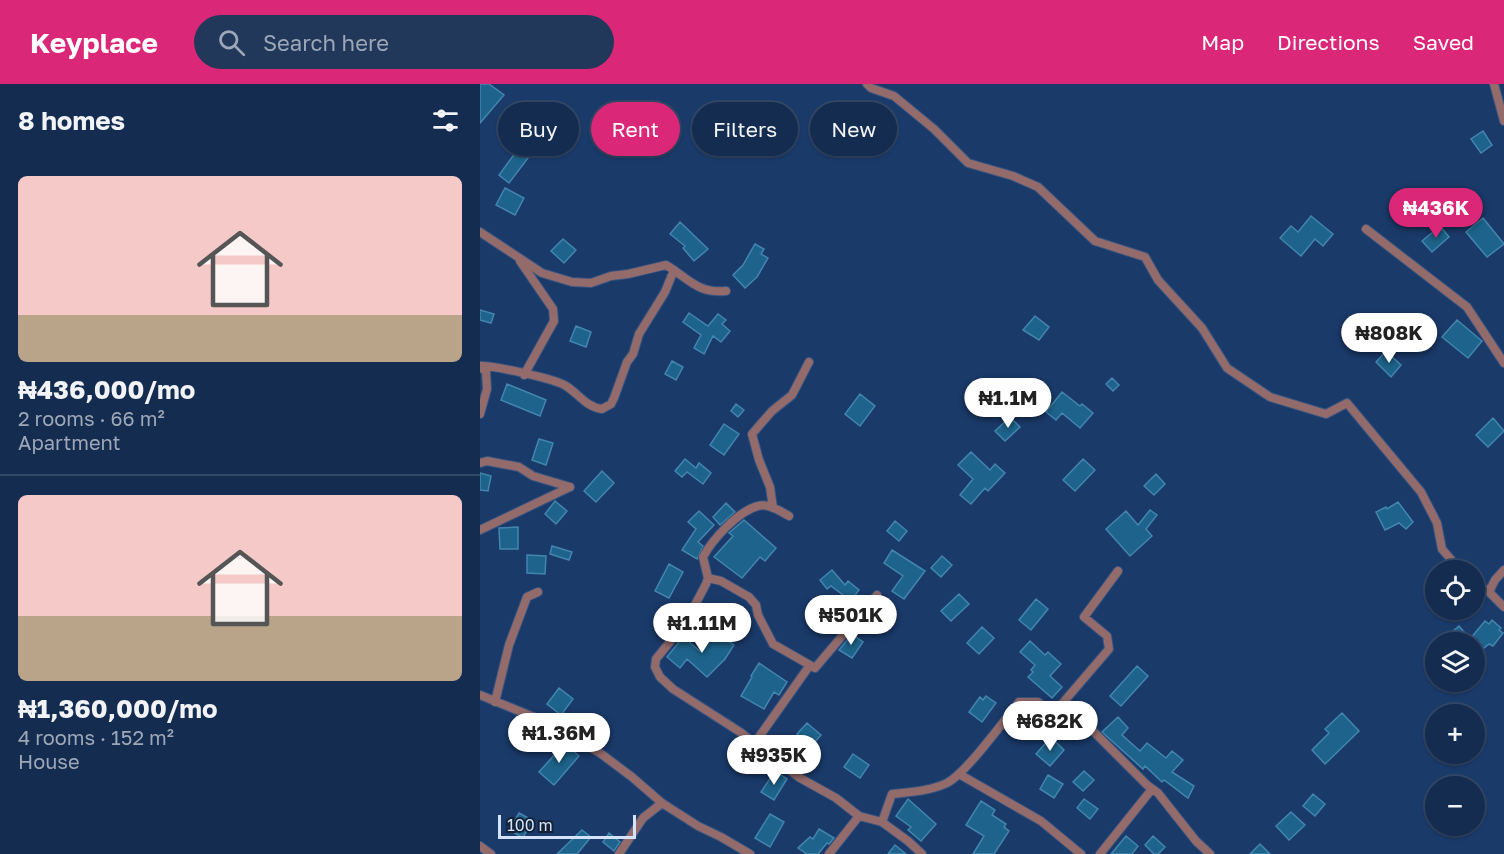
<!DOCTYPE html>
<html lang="en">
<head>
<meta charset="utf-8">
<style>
  body { margin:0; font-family:"Golos Text",sans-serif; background:#21385a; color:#f1f3f6; height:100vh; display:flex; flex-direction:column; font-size:22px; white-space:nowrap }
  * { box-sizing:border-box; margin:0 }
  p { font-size:20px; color:#9da7b7 }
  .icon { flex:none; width:33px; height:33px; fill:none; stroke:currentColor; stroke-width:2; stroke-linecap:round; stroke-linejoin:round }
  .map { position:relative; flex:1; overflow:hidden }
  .details { display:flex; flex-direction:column; background:#142c50; width:480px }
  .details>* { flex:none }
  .hud { position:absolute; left:18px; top:18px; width:570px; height:54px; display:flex; gap:12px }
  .fabs { position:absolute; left:945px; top:476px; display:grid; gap:12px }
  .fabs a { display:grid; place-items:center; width:60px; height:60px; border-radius:50%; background:#142c50; box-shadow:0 2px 4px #0004,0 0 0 2px #334867; font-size:30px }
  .scale { position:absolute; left:18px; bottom:15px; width:138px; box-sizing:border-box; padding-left:6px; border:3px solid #d4e3fb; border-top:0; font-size:16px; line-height:21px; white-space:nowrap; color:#d4e3fb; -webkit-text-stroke:4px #142238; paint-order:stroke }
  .price { position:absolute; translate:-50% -51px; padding:0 14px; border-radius:21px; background:#fff; color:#222; font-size:20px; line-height:39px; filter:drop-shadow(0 2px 3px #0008) }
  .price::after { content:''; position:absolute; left:50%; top:36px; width:18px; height:14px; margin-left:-9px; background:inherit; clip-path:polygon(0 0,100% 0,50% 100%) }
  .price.active { background:#db2777; color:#fff }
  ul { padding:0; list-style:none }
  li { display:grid; align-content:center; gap:12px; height:318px; padding:0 18px }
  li+li { border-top:2px solid #334867 }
  li span { display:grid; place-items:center; height:186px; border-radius:9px; color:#555 }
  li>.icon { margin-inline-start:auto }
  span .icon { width:108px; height:108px; fill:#fffc; stroke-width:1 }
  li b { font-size:26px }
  h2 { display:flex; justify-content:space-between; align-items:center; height:72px; padding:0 18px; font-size:26px }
  .tag { padding:0 21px; border-radius:27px; background:#142c50; box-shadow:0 2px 4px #0004,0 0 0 2px #334867; font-size:21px; line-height:54px }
  .tag.active { background:#db2777; color:#fff }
  header { display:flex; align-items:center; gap:36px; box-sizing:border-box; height:84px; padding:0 30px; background:#db2777; color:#fff }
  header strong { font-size:28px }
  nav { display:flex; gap:33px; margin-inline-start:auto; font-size:21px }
  .search { width:420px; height:54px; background:#21385a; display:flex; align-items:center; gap:15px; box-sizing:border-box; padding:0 21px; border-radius:33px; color:#9da7b7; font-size:22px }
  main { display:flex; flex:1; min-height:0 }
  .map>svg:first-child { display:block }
  .building { fill:#1e638b; stroke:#4385af; stroke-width:1.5 }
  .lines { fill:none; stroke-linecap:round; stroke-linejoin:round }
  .minor-casing { stroke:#385581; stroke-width:10 }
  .minor { stroke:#946b6b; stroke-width:8 }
</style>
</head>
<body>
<header>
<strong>Keyplace</strong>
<div class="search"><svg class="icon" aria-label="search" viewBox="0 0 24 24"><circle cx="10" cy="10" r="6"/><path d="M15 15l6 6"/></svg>Search here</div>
<nav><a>Map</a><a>Directions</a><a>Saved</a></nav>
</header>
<main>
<section class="details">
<h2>8 homes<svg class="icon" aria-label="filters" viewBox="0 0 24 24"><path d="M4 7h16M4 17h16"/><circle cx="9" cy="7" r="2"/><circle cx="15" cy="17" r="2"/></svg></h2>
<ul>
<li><span style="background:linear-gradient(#f6c9c9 75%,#b9a48a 0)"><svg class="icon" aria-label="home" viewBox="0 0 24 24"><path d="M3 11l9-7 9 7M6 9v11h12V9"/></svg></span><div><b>₦436,000/mo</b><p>2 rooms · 66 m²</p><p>Apartment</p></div></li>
<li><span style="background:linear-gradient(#f6c9c9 65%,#b9a48a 0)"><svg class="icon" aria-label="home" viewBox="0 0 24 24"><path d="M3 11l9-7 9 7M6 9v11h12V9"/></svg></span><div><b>₦1,360,000/mo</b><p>4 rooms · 152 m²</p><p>House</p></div></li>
</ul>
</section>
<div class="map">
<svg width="1024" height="770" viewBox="0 0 1024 770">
  <rect width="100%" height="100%" fill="#1a3a6a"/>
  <path class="building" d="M0,0H9L24,11L0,39Z
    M1003,47L1012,61L1001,69L991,55Z
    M47,53L58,61L29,99L19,91Z
    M25,104L44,114L35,131L16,121Z
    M831,132L853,150L843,162L835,155L821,172L800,154L811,142L818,148Z
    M1003,134L1024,160L1007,173L986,148Z
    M200,138L228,165L214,177L203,164L205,162L190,150Z
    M960,142L969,153L952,168L942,157Z
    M83,155L96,166L84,179L71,167Z
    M275,160L284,165L281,170L288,174L277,193L265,204L253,191L263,181Z
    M0,226L14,230L11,239L0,236Z
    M209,229L228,242L238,230L246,236L242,240L250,247L241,258L233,252L224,270L214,264L221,251L203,238Z
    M555,232L569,243L559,256L543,246Z
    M977,236L1002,257L988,274L962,253Z
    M96,242L111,248L106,263L90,257Z
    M906,267L921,281L911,293L896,278Z
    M192,277L203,283L196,296L185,290Z
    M632,294L639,301L633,307L626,300Z
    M27,300L66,316L60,332L21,316Z
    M582,308L600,322L602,320L613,329L600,344L582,329L576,336L566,328Z
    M380,310L395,322L380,342L365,330Z
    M256,320L264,326L258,333L251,327Z
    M530,333L540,343L525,357L515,347Z
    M1013,334L1024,347L1008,363L996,351Z
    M244,340L259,350L244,371L230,361Z
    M59,355L73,359L66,381L52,376Z
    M491,368L510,386L515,380L525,389L508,407L505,404L491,420L480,411L493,395L478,381Z
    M205,375L216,384L219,379L231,389L223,400L207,388L202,393L195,387Z
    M603,375L615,386L595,407L583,396Z
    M122,387L134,399L116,418L104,407Z
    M0,389L11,392L8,407L0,406Z
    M676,390L685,400L674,411L664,402Z
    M75,417L87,427L76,440L65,430Z
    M918,418L933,438L926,445L919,439L905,446L896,428L906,423L907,425Z
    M246,419L255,428L240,441L233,433Z
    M670,426L677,431L666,445L672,452L650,472L626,445L646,427L658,441Z
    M219,427L234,441L218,458L223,462L217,475L202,466L216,445L208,438Z
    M264,436L296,464L285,477L280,473L262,494L234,473L253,452L249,449Z
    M415,437L427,447L419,457L407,447Z
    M38,443V465H20L19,444Z
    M72,462L92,468L89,476L70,470Z
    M412,466L445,487L424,515L412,507L423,492L404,479Z
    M47,471L66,472L65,490L47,489Z
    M462,472L472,481L461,493L451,484Z
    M189,480L203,488L189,514L175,507Z
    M352,486L365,501L368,497L379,506L371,517L351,502L347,505L340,496Z
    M479,510L489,520L471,537L461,527Z
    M556,515L568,525L551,546L539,536Z
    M1012,536L1021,544L1019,546L1023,549L1013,562L1009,560L994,572V558H960L979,542L990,555L1005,537L1009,540Z
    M502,543L514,554L499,570L487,559Z
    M234,547L254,561L245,575L227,593L207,575L200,584L187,573L203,553L220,567Z
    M372,550L383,558L372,574L359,566Z
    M550,557L565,571L568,568L581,580L570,592L582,603L572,614L548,593L553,588L551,586L555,581L540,568Z
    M279,579L307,598L299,611L294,608L284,625L261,612L272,593L271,592Z
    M657,582L668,592L641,622L630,612Z
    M79,604L93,615L81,631L67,620Z
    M506,612L516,619L502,638L489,628L500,613L503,616Z
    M862,629L879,647L845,680L832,666L849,649L845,645Z
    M638,633L648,644L642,651L660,667L667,659L686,674L692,667L703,676L692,688L714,702L708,714L684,696L682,698L665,682L663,685L622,648Z
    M327,639L341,651L331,662L317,650Z
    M571,653L584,666L570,682L556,670Z
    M85,659L99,672L74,701L59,688Z
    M373,670L389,681L380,694L364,683Z
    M295,687L307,695L294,716L281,708Z
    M604,687L614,696L603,707L593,698Z
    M568,691L583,700L574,714L560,705Z
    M833,710L845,720L835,732L823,722Z
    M428,715L456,740L441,757L428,746L431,743L416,732Z
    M604,715L618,725L610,735L597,724Z
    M501,717L515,726L512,731L526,740L524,743L529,747L514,770H493L504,752L486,741Z
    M811,728L825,741L809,756L796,742Z
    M39,729L52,736L43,754L33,748L35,746L31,744Z
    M290,730L304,738L290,763L275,754Z
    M339,745L354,754L349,760L347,759L338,770H327L318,764L330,753L333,755Z
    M102,746L111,753L97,770H77Z
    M129,749L140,758L134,767L123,758Z
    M646,752L658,762L652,770H631Z
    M673,752L685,763L678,770H674L665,761Z
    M780,760L790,770H770Z
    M415,761L426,770H408Z"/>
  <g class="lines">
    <defs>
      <path id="minor" d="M387,0L391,4L414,12L454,45L488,79L533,92L558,103L615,157L665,173L678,196L722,244L747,284L790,313L846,330L867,319L941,408L957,439L962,465L980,486
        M1014,0L1024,37
        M886,145L987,223L1024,279
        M0,148L62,189L92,198L111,199L131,192L148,190L186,181C209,195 218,210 246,207
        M40,177L73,225L74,237L44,291
        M0,282L6,288L7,305L0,330
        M2,282C15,282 76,295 86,302C99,310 106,323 122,325L131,320L134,314L147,278L153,270L159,250L185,208L194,186
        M0,379L7,377L39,383L53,392L90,403
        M293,424L290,403L279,376L272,350L292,327L312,311L329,278
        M309,432C300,427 288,419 278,422C258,427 232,456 223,473L228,494L226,500L206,538L176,575L175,583L180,593L193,605L260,648L320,694L356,714L379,732L402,738L428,757L442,770
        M0,446L90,403
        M1024,486L1015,496L1009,508L1024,523
        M228,494L241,497L269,513L276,521L278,531L293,560L335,584L397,511
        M994,508L1009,505
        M0,611L61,636L120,669L152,693L182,719L218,742L241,753L270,770
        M15,618L29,561L47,513L58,508
        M575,628L629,565L627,552L604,533L638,487
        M274,660L330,581
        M479,690L561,737L601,770
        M402,738L412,710C430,708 450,707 467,699C486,689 523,638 539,618H558L568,626L598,637L610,644L667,701L678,709L716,757L730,770
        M0,762L11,770
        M139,770L163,734L182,719
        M349,770L379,732
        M620,770L672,705"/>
    </defs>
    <use href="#minor" class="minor-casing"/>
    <use href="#minor" class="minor"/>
  </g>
</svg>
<div class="fabs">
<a><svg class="icon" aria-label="locate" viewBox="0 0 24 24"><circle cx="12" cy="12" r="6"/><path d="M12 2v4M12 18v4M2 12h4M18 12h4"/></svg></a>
<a><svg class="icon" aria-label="layers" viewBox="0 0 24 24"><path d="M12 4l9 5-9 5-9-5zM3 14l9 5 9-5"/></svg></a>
<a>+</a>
<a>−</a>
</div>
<div class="scale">100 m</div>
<b class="price active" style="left:956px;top:155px">₦436K</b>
<b class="price" style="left:909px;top:280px">₦808K</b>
<b class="price" style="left:528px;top:345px">₦1.1M</b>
<b class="price" style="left:371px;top:562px">₦501K</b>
<b class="price" style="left:222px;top:570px">₦1.11M</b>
<b class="price" style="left:570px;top:668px">₦682K</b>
<b class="price" style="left:79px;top:680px">₦1.36M</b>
<b class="price" style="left:294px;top:702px">₦935K</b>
<div class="hud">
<a class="tag">Buy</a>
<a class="tag active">Rent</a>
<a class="tag">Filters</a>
<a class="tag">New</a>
</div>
</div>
</main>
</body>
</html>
